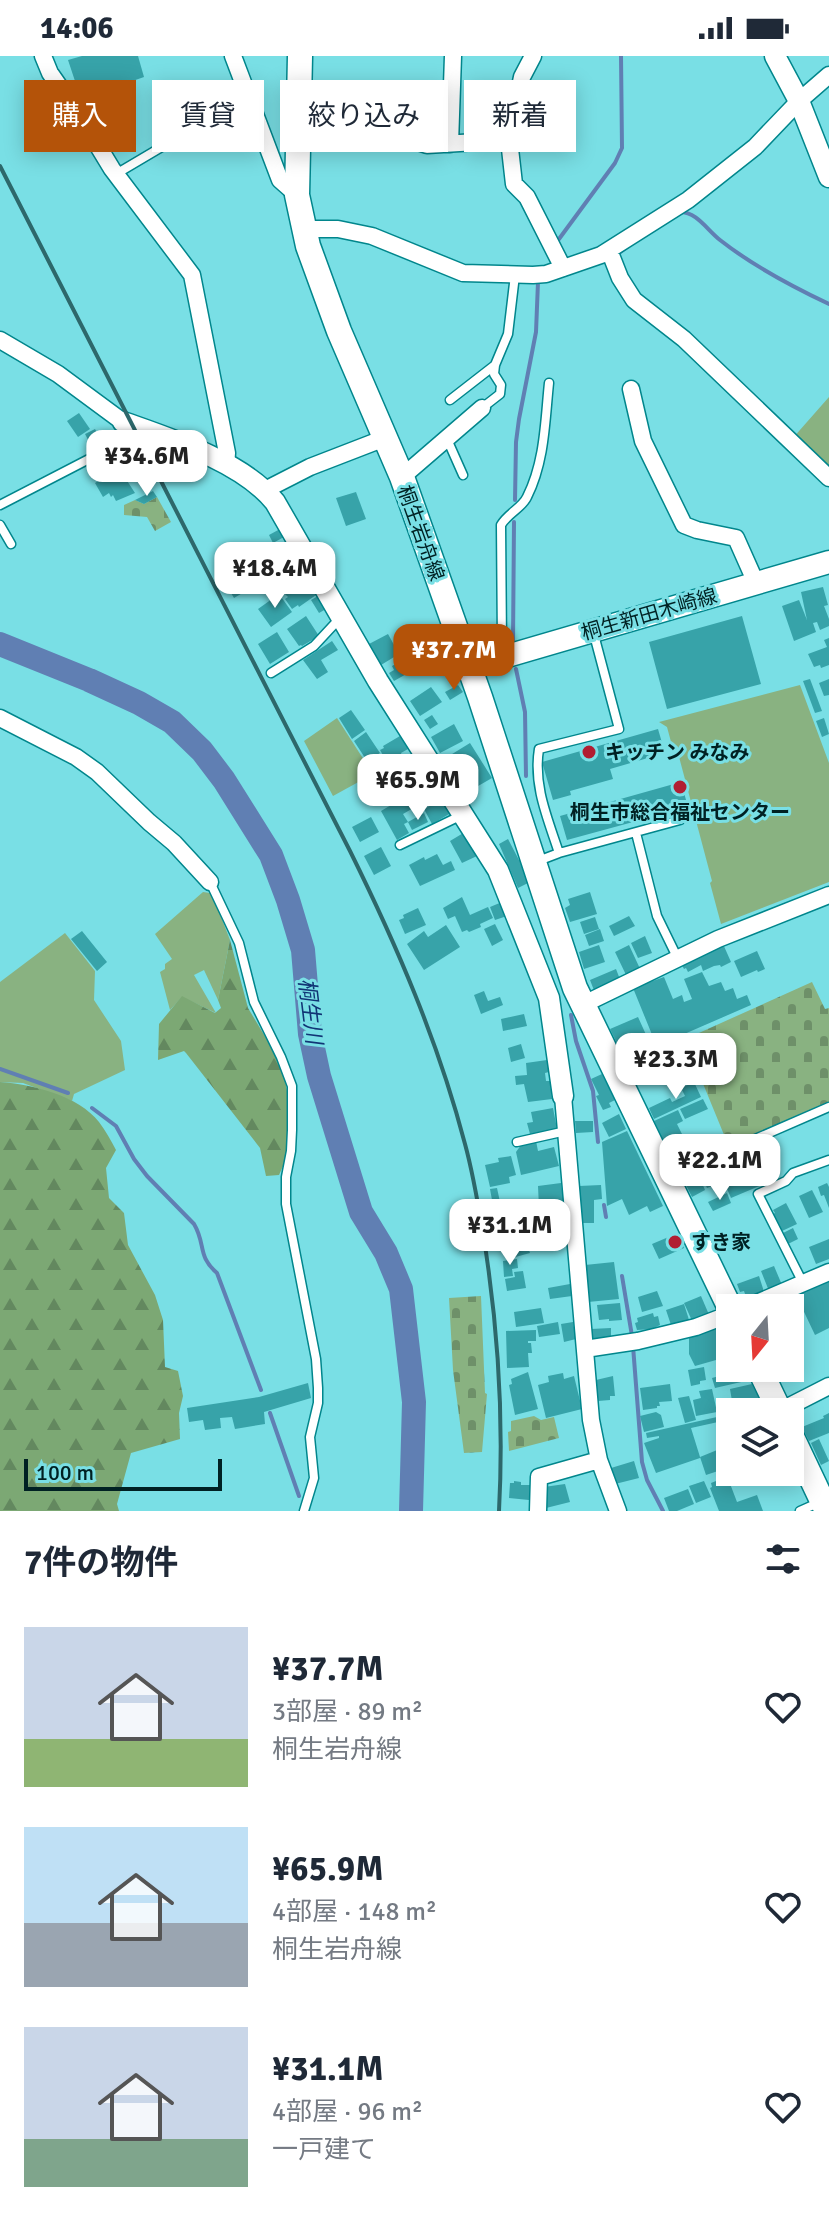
<!DOCTYPE html>
<html lang="ja">
<head>
<meta charset="utf-8">
<style>
  body { margin:0; font-family:Signika,"Noto Sans JP",sans-serif; background:#f2f2f3; color:#1f2937; height:100vh; display:flex; flex-direction:column; font-size:30px; white-space:nowrap }
  * { box-sizing:border-box; margin:0 }
  p { font-size:26px; color:#747a83 }
  .icon { flex:none; width:44px; height:44px; fill:none; stroke:currentColor; stroke-width:2; stroke-linecap:round; stroke-linejoin:round }
  .map { position:relative; height:1455px; overflow:hidden }
  .side { display:flex; flex-direction:column; background:#fff; flex:1 }
  .side>* { flex:none }
  .banner { position:absolute; left:24px; top:24px; width:782px; height:72px; display:flex; gap:16px }
  .needle { width:52px; rotate:198deg }
  .controls { position:absolute; left:716px; top:1238px; display:grid; gap:16px }
  .controls a { display:grid; place-items:center; width:88px; height:88px; border-radius:0px; background:#fff; box-shadow:0 4px 20px #0003; font-size:40px }
  .scale { position:absolute; left:24px; bottom:20px; width:198px; box-sizing:border-box; padding-left:8px; border:4px solid #002123; border-top:0; font-size:22px; line-height:28px; white-space:nowrap; color:#002123; -webkit-text-stroke:6px #79dfe5; paint-order:stroke }
  .price { position:absolute; translate:-50% -68px; padding:0 18px; border-radius:16px; background:#fff; color:#222; font-size:26px; line-height:52px; filter:drop-shadow(0 2px 4px #0008) }
  .price::after { content:''; position:absolute; left:50%; top:48px; width:24px; height:18px; margin-left:-12px; background:inherit; clip-path:polygon(0 0,100% 0,50% 100%) }
  .price.selected { background:#b45309; color:#fff }
  ul { padding:0; list-style:none }
  li { display:flex; align-items:center; gap:24px; height:200px; padding:0 24px }
  li span { display:grid; place-items:center; flex:none; width:224px; height:160px; border-radius:0px; color:#555 }
  li>.icon { margin-inline-start:auto }
  span .icon { width:96px; height:96px; fill:#fffc; stroke-width:1 }
  li b { font-size:34px }
  h2 { display:flex; justify-content:space-between; align-items:center; height:96px; padding:0 24px; font-size:34px }
  .chip { padding:0 28px; border-radius:0px; background:#fff; box-shadow:0 4px 20px #0003; font-size:28px; line-height:72px }
  .chip.selected { background:#b45309; color:#fff }
  .status { display:flex; justify-content:space-between; align-items:center; height:56px; padding:0 40px; background:#fff; direction:ltr }
  .status svg { height:22px; fill:currentColor }
  .map>svg:first-child { display:block }
  .grass { fill:#89b281 }
  .forest { fill:url(#forest-firs) }
  .cemetery { fill:url(#cemetery-stones) }
  .lines { fill:none; stroke-linecap:round; stroke-linejoin:round }
  .stream { stroke:#607fb3; stroke-width:4 }
  .river { stroke:#607fb3; stroke-width:24 }
  .building { fill:#37a3a9 }
  .service-casing { stroke:#01868c; stroke-width:11 }
  .minor-casing { stroke:#01868c; stroke-width:19 }
  .tertiary-casing { stroke:#01868c; stroke-width:23 }
  .secondary-casing { stroke:#01868c; stroke-width:25 }
  .primary-casing { stroke:#01868c; stroke-width:27 }
  .service { stroke:#fff; stroke-width:8 }
  .minor { stroke:#fff; stroke-width:16 }
  .tertiary { stroke:#fff; stroke-width:20 }
  .secondary { stroke:#fff; stroke-width:22 }
  .primary { stroke:#fff; stroke-width:24 }
  .rail { stroke:#2d686b; stroke-width:4 }
  .poi-dot { fill:#b11e32; stroke:#79dfe5; stroke-width:3 }
  .labels { text-anchor:middle; stroke-width:6; stroke-linejoin:round; paint-order:stroke }
  .street-label { font-size:20px; fill:#002123; stroke:#79dfe5 }
  .poi-label { font-size:20px; font-weight:bold; fill:#002123; stroke:#79dfe5; text-anchor:start }
  .water-label { font-size:22px; font-style:italic; fill:#113575; stroke:#79dfe5 }
</style>
</head>
<body>
<div class="status"><b>14:06</b><svg viewBox="0 0 49 12"><path d="M0 12V9h3v3zM5 12V6h3v6zM10 12V3h3v9zM15 12V0h3v12zM26 1h20v11H26zM47 4h2v5h-2z"/></svg></div>
<div class="map">
<svg width="829" height="1455" viewBox="0 0 829 1455">
  <defs>
    <pattern id="forest-firs" width="22" height="20" patternUnits="userSpaceOnUse" patternTransform="scale(2)"><rect width="22" height="20" fill="#7ca874"/><path d="M5 1l3.5 6h-7zM16 11l3.5 6h-7z" fill="#63885f"/></pattern>
    <pattern id="cemetery-stones" width="16" height="16" patternUnits="userSpaceOnUse" patternTransform="scale(2)"><rect width="16" height="16" fill="#89b281"/><path d="M2 7V4a2 2 0 0 1 4 0v3zM10 15v-3a2 2 0 0 1 4 0v3z" fill="#6e9069"/></pattern>
  </defs>
  <rect width="100%" height="100%" fill="#79dfe5"/>
  <path class="grass" d="M829,341V418L792,383Z
    M800,629L829,707V826L721,868L710,827L712,825L678,697H674L667,671L659,666Z
    M337,662L373,718L333,740L304,685Z
    M203,836L210,837L213,840L230,884L218,944L204,914L194,919L216,957L182,941L170,954L160,916L165,913V908L172,903L155,878Z
    M65,877L95,915L94,944L121,985L125,1014L74,1038L72,1045L23,1027L0,1026V926Z"/>
  <path class="forest" d="M230,884L248,952L266,982L284,1018L290,1052L288,1099L279,1119L266,1120L260,1092L186,997L184,995L158,1004L159,968L182,940L215,957L221,952L218,944Z
    M0,1026C32,1028 79,1040 99,1066C106,1075 111,1085 116,1094L106,1112L109,1142L124,1157L128,1189L155,1239L163,1264L165,1311L178,1315L183,1340L179,1357L180,1383L131,1397L117,1448L119,1455H0Z"/>
  <path class="cemetery" d="M157,441L171,466L155,475L147,461L124,459V449L135,444L144,448Z
    M812,926L825,953L829,952V1048L729,1091L697,1013L703,1010L690,981Z
    M481,1240L485,1337L487,1338L482,1396L464,1397L453,1314L449,1242Z
    M534,1360L541,1364L554,1361L559,1382L509,1395L508,1376L511,1375V1365Z"/>
  <g class="lines">
    <path class="stream" d="M680,156C697,156 707,174 720,184C753,210 791,230 829,248
      M559,183L615,107L622,92L621,0
      M619,197L627,191
      M515,444L516,386L519,363L536,276L538,226
      M513,586L514,466
      M516,613L525,656L526,720
      M571,959L576,985L593,1035L598,1086
      M0,1013L68,1037
      M92,1052L116,1070L134,1103L147,1120L194,1168C206,1188 197,1200 217,1217L261,1334
      M604,1149L606,1161
      M622,1220L632,1280
      M633,1290L642,1406L647,1424L663,1455
      M270,1357L299,1440"/>
    <path class="river" d="M0,588L89,624L139,647L172,666L202,695L224,724L271,799L288,844L303,894L310,978L319,1020L361,1156L386,1197L401,1233L414,1346L411,1455"/>
  </g>
  <path class="building" d="M82,0H138L144,21L81,43L68,4Z
    M79,357L90,373L78,381L67,365Z
    M95,373L104,389L94,395L85,378Z
    M138,404L151,431L145,433L132,407Z
    M122,417L135,437L116,445L113,439L111,441L109,437L103,441L95,427L105,421L108,425Z
    M153,435L157,441L144,448L135,444Z
    M356,436L366,463L346,470L336,442Z
    M280,473L284,481L273,487L269,479Z
    M291,495L298,507L284,515L277,504Z
    M271,499L280,515L234,542L224,525Z
    M307,527L316,539L299,551L298,549L292,553L285,543L288,541L284,537L290,533L294,537Z
    M823,531L828,549L824,550L829,563V570L820,574L817,566L813,567L816,576L794,585L782,550L799,544L807,564L801,536Z
    M279,538L292,556L271,571L258,553Z
    M318,540L326,553L319,557L311,544Z
    M306,560L319,580L302,590L301,589L299,590L287,573Z
    M742,560L761,628L667,653L649,586Z
    M277,576L289,596L270,608L258,588Z
    M388,578L399,598L381,609L369,588Z
    M829,582V609L821,612L820,609L814,611L808,598L827,591L824,584Z
    M332,585L338,594L321,604L328,616L317,623L303,604Z
    M410,600L417,612L394,625L389,617L394,614L392,610Z
    M810,623L822,655L815,657L803,625Z
    M829,623V639L824,640L819,627Z
    M458,629L463,636L450,644L445,636Z
    M431,631L442,646L420,660L410,645Z
    M351,654L365,674L352,683L339,662Z
    M432,659L438,668L430,673L424,664Z
    M824,662L829,678L822,681L816,665Z
    M454,668L463,685L440,697L431,681Z
    M658,673L665,697L610,713L613,723L570,735L571,739L553,744L542,706Z
    M366,676L380,697L367,705L354,685Z
    M400,680L408,693L401,697L402,700L388,708L380,694L384,692L383,690Z
    M470,687L492,722L466,737L444,703Z
    M388,721L396,737L376,748L368,733Z
    M681,726L688,751L567,784L560,760Z
    M408,739L415,751L403,758L408,766L404,768L409,777L397,784L381,755Z
    M443,743L451,757L432,768L424,753Z
    M424,757L428,766L412,774L408,766Z
    M371,761L379,776L360,786L352,771Z
    M465,776L477,800L462,807L450,785Z
    M508,783L519,804L521,802L530,826L518,832L499,788Z
    M381,791L391,810L374,819L364,800Z
    M437,798L443,809L451,805L455,814L420,830L409,809L424,801L425,804Z
    M590,836L597,858L570,866L565,852L570,849L568,843Z
    M462,841L470,859L488,851L493,862L480,868L481,871L469,876L467,874L462,876L455,860L448,863L443,852Z
    M502,846L507,860L495,864L490,851Z
    M418,852L426,869L405,878L399,864L404,862L403,859Z
    M629,860L635,870L614,880L609,870Z
    M595,861L599,873L584,878L580,866Z
    M495,868L503,884L492,890L484,873Z
    M446,869L460,891L424,914L407,888L424,875L428,881Z
    M600,873L604,885L589,890L585,879Z
    M82,875L107,906L97,915L71,883Z
    M645,880L652,897L638,902L631,887Z
    M723,888L731,906L721,911L720,909L714,910L703,915L701,909L688,916L686,912L684,913L681,907Z
    M599,889L605,906L584,913L579,896Z
    M629,889L642,917L628,923L615,896Z
    M757,895L765,913L758,916L757,914L741,921L734,905Z
    M616,913L621,926L595,937L590,924Z
    M702,916L709,930L721,926L725,935L733,932L737,943L747,939L751,949L682,979V977L655,986L633,932L664,921L673,943L682,939L684,946L692,943L684,923Z
    M484,935L488,945L500,941L503,949L481,958L474,939Z
    M524,958L527,970L503,975L501,963Z
    M638,961L648,983L651,982L653,990L622,998L610,973Z
    M521,988L525,1002L511,1006L508,992Z
    M690,991L698,1009L672,1020L664,1003Z
    M547,1004L549,1016L545,1017L546,1025H550L552,1043L528,1046L524,1028L516,1029L515,1020L527,1019L526,1007Z
    M602,1018L615,1044L609,1047L611,1051L603,1054L596,1040L599,1039L591,1023Z
    M694,1026L701,1041L654,1063L649,1052L670,1042L672,1046L685,1040L681,1032Z
    M703,1043L708,1053L685,1063L680,1053Z
    M553,1052L557,1073L530,1078L527,1067L533,1066L531,1056Z
    M678,1054L683,1065L677,1068L682,1078L664,1086L654,1065Z
    M619,1058L626,1073L609,1081L602,1067Z
    M575,1065H593V1076L576,1077Z
    M627,1075L663,1150L650,1156L647,1150L629,1159L622,1143L607,1150L602,1086Z
    M688,1079L692,1088L674,1096L670,1087Z
    M536,1085L538,1095L554,1091L559,1110L521,1119L516,1096L521,1089Z
    M511,1100L516,1119L509,1121L510,1127L490,1131L485,1109L499,1106L498,1102Z
    M704,1106L709,1117L717,1113L722,1126L707,1132L697,1109Z
    M757,1108L758,1111L764,1109L771,1125L731,1142L725,1128L745,1118L744,1114Z
    M699,1120L705,1134L692,1141L685,1127Z
    M561,1127L565,1157L543,1160L542,1152H539L538,1130Z
    M827,1127L829,1131V1152L824,1139L821,1140L818,1131Z
    M601,1129L602,1143L594,1144V1167H580L579,1130Z
    M497,1132L500,1146L509,1144L513,1161L496,1166L490,1133Z
    M812,1134L823,1156L809,1162L799,1140Z
    M727,1137L731,1147L713,1155L708,1146Z
    M786,1147L797,1168L782,1175L773,1158L775,1157L773,1154Z
    M530,1164L534,1175L523,1178L530,1197L508,1203L498,1173Z
    M565,1165L568,1185L539,1192L535,1170Z
    M793,1172L798,1183L788,1188L783,1177Z
    M678,1177L684,1192L659,1203L652,1188Z
    M829,1183V1203L816,1208L809,1191Z
    M517,1203L518,1212L512,1213L513,1220L504,1221L503,1205Z
    M614,1206L619,1243L588,1246L585,1209Z
    M774,1210L782,1229L769,1235L761,1215Z
    M523,1215L526,1232L507,1235L505,1223L515,1221L514,1216Z
    M759,1220L765,1239L747,1244L744,1235L740,1236L737,1228Z
    M829,1223V1272L815,1279L796,1239Z
    M570,1228L572,1240L550,1243L548,1232Z
    M657,1235L663,1250L642,1256L638,1241Z
    M701,1240L710,1261L693,1267L684,1247Z
    M620,1247L622,1264L609,1265V1263L599,1264L597,1249Z
    M684,1248L690,1267L672,1272L666,1254Z
    M541,1252L544,1267L516,1271L514,1256Z
    M653,1257L654,1261L658,1260L660,1269L652,1273L637,1274L635,1267L638,1266L637,1262Z
    M558,1266L560,1278L539,1281L537,1270Z
    M573,1266L576,1283L564,1286L561,1268Z
    M717,1266L730,1291V1300L695,1310L689,1298V1279Z
    M611,1272V1286L592,1287L591,1273Z
    M536,1274V1285H528V1287H531L532,1297H528L529,1311L507,1312L506,1275Z
    M704,1311L706,1324L700,1325V1328L691,1330L688,1314Z
    M745,1313L750,1324L715,1332L712,1322Z
    M528,1316L538,1353L515,1359L509,1329L512,1328L511,1323Z
    M563,1317L564,1323L574,1320L582,1353L546,1362L538,1329L549,1326L548,1320Z
    M613,1320L615,1340H610V1344L598,1345L596,1324Z
    M308,1327L311,1342L264,1356L265,1368L235,1373L232,1361L220,1362L221,1372L205,1374L203,1364L189,1366L187,1352L259,1341Z
    M670,1328L672,1345L659,1346L660,1350H657V1352L643,1354L640,1332Z
    M752,1328L763,1351L744,1356H730V1359L722,1361L718,1347L731,1344L734,1347L742,1345L741,1343L732,1345L730,1333Z
    M712,1333L717,1356L696,1360L693,1344L701,1342L699,1335Z
    M689,1340L696,1364L685,1367L678,1342Z
    M656,1356L661,1359L664,1371L644,1376L640,1360Z
    M829,1357V1377L809,1385L802,1371L824,1362L823,1360Z
    M717,1361L718,1366L691,1372L700,1401L727,1390L722,1375L730,1372V1411L706,1419L700,1401V1402L656,1417L644,1387L659,1382V1380L647,1382L646,1377Z
    M819,1383L829,1405L821,1409L811,1387Z
    M634,1405L639,1422L615,1428L611,1412Z
    M726,1421L727,1425H729L737,1446L757,1439L763,1455H719L710,1432L712,1431L711,1427Z
    M514,1425L521,1426V1429H530L529,1444L509,1442L510,1427H514Z
    M704,1425L711,1441L696,1447L689,1430Z
    M565,1428L570,1446L546,1452L544,1443L547,1442L544,1431Z
    M688,1433L694,1448L677,1455H669L664,1442Z"/>
  <g class="lines">
    <defs>
      <path id="service" d="M116,118L192,73L257,63
        M450,344L495,309
        M482,352L500,338L501,329L494,318L495,309L508,278L515,219
        M447,383L463,419
        M0,449L118,388L123,382L124,366
        M0,469L11,488
        M504,600L502,590L501,469C508,457 522,452 527,441C545,405 545,365 549,327
        M271,617L314,590L341,561
        M636,777L657,860L678,903
        M400,789L460,760
        M559,797C548,763 533,730 539,693L619,673L593,575
        M538,805L559,797L680,764
        M210,826L239,887L254,946L281,1001L292,1030V1074L291,1095L286,1121V1148L316,1303L318,1332V1347L310,1381L314,1422L304,1455
        M517,1086L566,1075
        M668,1120L723,1094H730L829,1051
        M803,1227L758,1138L786,1125L793,1117L829,1104
        M800,1455L818,1447"/>
      <path id="minor" d="M43,0L50,17L78,57L112,113L192,219L227,397L226,409
        M233,0L280,124L297,139
        M533,0L522,21L509,84L514,128L527,141L563,212
        M300,65L397,79L427,89L509,84
        M450,88L453,0
        M304,173H338L372,180L463,217L533,219L546,218L601,199L688,144L755,91L799,45L829,19
        M609,194L620,222L634,244L684,283L829,422
        M0,284L58,318L123,366
        M631,333L643,385L684,469L697,474L736,482L756,527
        M402,421L482,352
        M265,434L310,411L385,382
        M0,662L76,701L97,716L149,766L174,787L210,826
        M584,948L718,883L829,839
        M563,1040L591,1364L599,1404L618,1455
        M745,1252L829,1216
        M585,1293L638,1285L696,1271L730,1258
        M780,1355L829,1330
        M538,1455L539,1421L599,1404"/>
      <path id="tertiary" d="M775,0L799,45L829,121
        M123,366C171,383 243,406 275,446L378,625L498,814L549,942L563,1040"/>
      <path id="secondary" d="M470,613L504,601L829,506"/>
      <path id="primary" d="M300,0L297,139L308,190L339,275L402,421L480,641L575,932L730,1252
        M759,1312L780,1356
        M790,1377L827,1455"/>
    </defs>
    <use href="#service" class="service-casing"/>
    <use href="#minor" class="minor-casing"/>
    <use href="#tertiary" class="tertiary-casing"/>
    <use href="#secondary" class="secondary-casing"/>
    <use href="#primary" class="primary-casing"/>
    <use href="#service" class="service"/>
    <use href="#minor" class="minor"/>
    <use href="#tertiary" class="tertiary"/>
    <use href="#secondary" class="secondary"/>
    <use href="#primary" class="primary"/>
    <path class="rail" d="M0,110L350,795C397,890 438,985 465,1088C473,1117 478,1147 483,1177C498,1269 504,1361 499,1455"/>
  </g>
  <g class="poi-dot">
    <circle cx="589" cy="696" r="8"/>
    <circle cx="680" cy="731" r="8"/>
    <circle cx="675" cy="1186" r="8"/>
  </g>
  <g class="labels">
    <g class="street-label">
      <text transform="translate(421 477) rotate(70)" y="7">桐生岩舟線</text>
      <text transform="translate(649 558) rotate(-16)" y="7">桐生新田木崎線</text>
    </g>
    <g class="poi-label">
      <text x="605" y="703">キッチン みなみ</text>
      <text x="680" y="763" text-anchor="middle">桐生市総合福祉センター</text>
      <text x="691" y="1193">すき家</text>
    </g>
    <g class="water-label">
      <text transform="translate(311 955) rotate(83)" y="8">桐生川</text>
    </g>
  </g>
</svg>
<div class="controls">
<a><svg class="needle" viewBox="-14 -14 28 28"><path d="M0-13l5 13h-10z" fill="#e53935"/><path d="M0 13l5-13h-10z" fill="#747a83"/></svg></a>
<a><svg class="icon" aria-label="layers" viewBox="0 0 24 24"><path d="M12 4l9 5-9 5-9-5zM3 14l9 5 9-5"/></svg></a>
</div>
<div class="scale">100 m</div>
<b class="price" style="left:147px;top:442px">¥34.6M</b>
<b class="price" style="left:275px;top:554px">¥18.4M</b>
<b class="price selected" style="left:454px;top:636px">¥37.7M</b>
<b class="price" style="left:418px;top:766px">¥65.9M</b>
<b class="price" style="left:676px;top:1045px">¥23.3M</b>
<b class="price" style="left:720px;top:1146px">¥22.1M</b>
<b class="price" style="left:510px;top:1211px">¥31.1M</b>
<div class="banner">
<a class="chip selected">購入</a>
<a class="chip">賃貸</a>
<a class="chip">絞り込み</a>
<a class="chip">新着</a>
</div>
</div>
<section class="side">
<h2>7件の物件<svg class="icon" aria-label="filters" viewBox="0 0 24 24"><path d="M4 7h16M4 17h16"/><circle cx="9" cy="7" r="2"/><circle cx="15" cy="17" r="2"/></svg></h2>
<ul>
<li><span style="background:linear-gradient(#c9d6e8 70%,#8fb573 0)"><svg class="icon" aria-label="home" viewBox="0 0 24 24"><path d="M3 11l9-7 9 7M6 9v11h12V9"/></svg></span><div><b>¥37.7M</b><p>3部屋 · 89 m²</p><p>桐生岩舟線</p></div><svg class="icon" aria-label="heart" viewBox="0 0 24 24"><path d="M12 20l-8-8c-3-5 5-10 8-4 3-6 11-1 8 4z"/></svg></li>
<li><span style="background:linear-gradient(#bfe0f5 60%,#9aa5b1 0)"><svg class="icon" aria-label="home" viewBox="0 0 24 24"><path d="M3 11l9-7 9 7M6 9v11h12V9"/></svg></span><div><b>¥65.9M</b><p>4部屋 · 148 m²</p><p>桐生岩舟線</p></div><svg class="icon" aria-label="heart" viewBox="0 0 24 24"><path d="M12 20l-8-8c-3-5 5-10 8-4 3-6 11-1 8 4z"/></svg></li>
<li><span style="background:linear-gradient(#c9d6e8 70%,#7fa58c 0)"><svg class="icon" aria-label="home" viewBox="0 0 24 24"><path d="M3 11l9-7 9 7M6 9v11h12V9"/></svg></span><div><b>¥31.1M</b><p>4部屋 · 96 m²</p><p>一戸建て</p></div><svg class="icon" aria-label="heart" viewBox="0 0 24 24"><path d="M12 20l-8-8c-3-5 5-10 8-4 3-6 11-1 8 4z"/></svg></li>
</ul>
</section>
</body>
</html>
